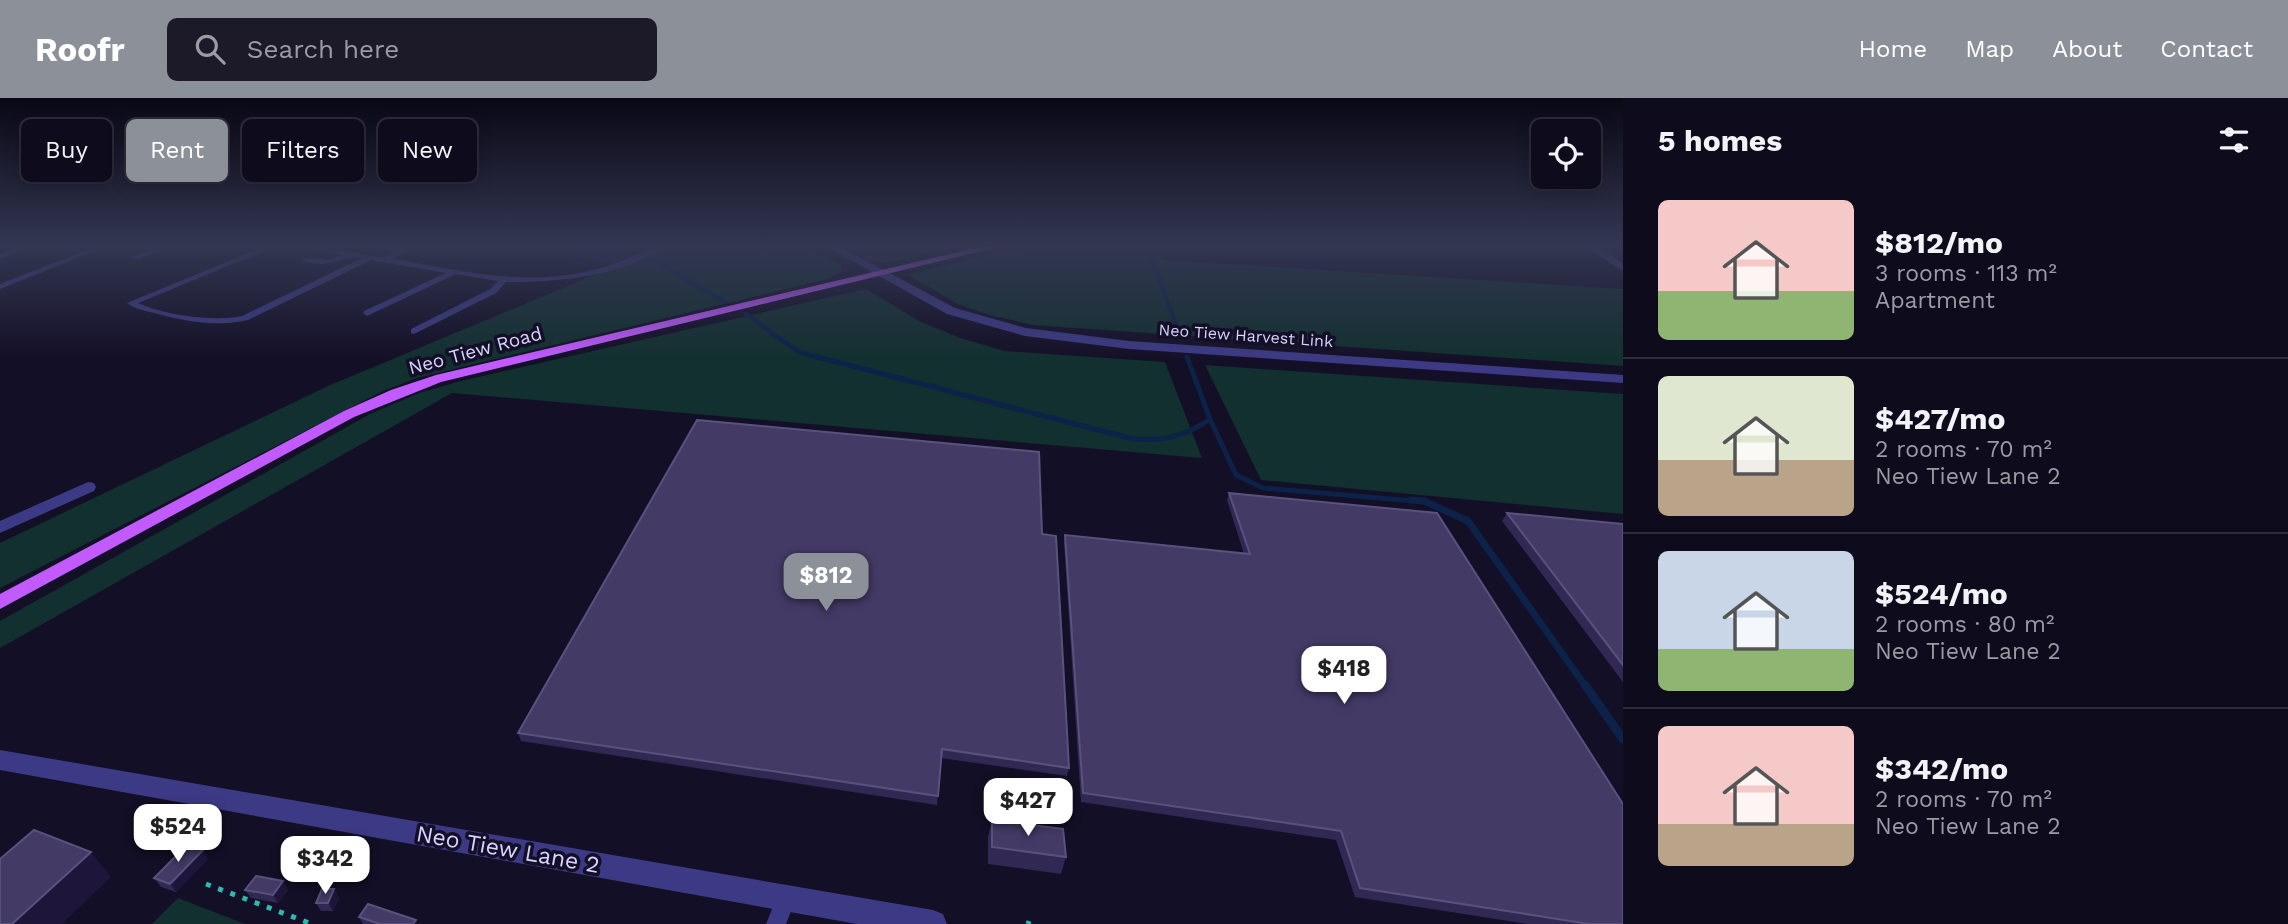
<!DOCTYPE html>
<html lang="en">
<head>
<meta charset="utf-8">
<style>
  body { margin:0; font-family:"Work Sans",sans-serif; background:#1c1929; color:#f1f3f6; height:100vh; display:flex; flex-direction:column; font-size:26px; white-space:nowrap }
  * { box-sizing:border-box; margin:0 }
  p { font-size:23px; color:#9b9ba3 }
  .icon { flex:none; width:38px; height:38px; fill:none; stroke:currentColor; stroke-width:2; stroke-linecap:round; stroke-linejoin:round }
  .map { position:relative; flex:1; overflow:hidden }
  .side { display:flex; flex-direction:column; background:#0e0b1c; width:665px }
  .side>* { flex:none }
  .banner { position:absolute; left:21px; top:21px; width:665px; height:63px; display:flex; gap:14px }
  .tools { position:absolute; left:1531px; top:21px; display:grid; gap:14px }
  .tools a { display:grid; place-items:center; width:70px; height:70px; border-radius:10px; background:#0e0b1c; box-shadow:0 4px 18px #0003,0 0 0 2px #2e2b3b; font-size:35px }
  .price { position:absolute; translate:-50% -60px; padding:0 16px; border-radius:14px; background:#fff; color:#222; font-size:23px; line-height:46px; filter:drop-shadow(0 2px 4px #0008) }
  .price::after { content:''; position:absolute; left:50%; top:42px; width:21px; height:16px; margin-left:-10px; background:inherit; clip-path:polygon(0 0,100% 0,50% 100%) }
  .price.active { background:#8c9099; color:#fff }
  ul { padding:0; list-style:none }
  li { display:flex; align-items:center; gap:21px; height:175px; padding:0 35px }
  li+li { border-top:2px solid #2e2b3b }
  li span { display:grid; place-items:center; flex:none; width:196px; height:140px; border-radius:10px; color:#555 }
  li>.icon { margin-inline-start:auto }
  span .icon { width:84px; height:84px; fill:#fffc; stroke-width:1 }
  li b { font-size:30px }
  h2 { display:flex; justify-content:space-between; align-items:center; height:84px; padding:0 35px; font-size:30px }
  .chip { padding:0 24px; border-radius:10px; background:#0e0b1c; box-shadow:0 4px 18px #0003,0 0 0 2px #2e2b3b; font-size:24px; line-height:63px }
  .chip.active { background:#8c9099; color:#fff }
  header { display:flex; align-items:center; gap:42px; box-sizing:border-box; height:98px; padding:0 35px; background:#8c9099; color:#fff }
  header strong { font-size:33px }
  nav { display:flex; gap:38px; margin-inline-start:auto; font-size:24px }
  .search { width:490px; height:63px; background:#1c1929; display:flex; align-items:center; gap:18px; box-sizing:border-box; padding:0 24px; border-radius:10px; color:#9b9ba3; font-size:26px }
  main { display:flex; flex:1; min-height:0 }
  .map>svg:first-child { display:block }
  .green { fill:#12302f }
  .water { fill:#0c2248 }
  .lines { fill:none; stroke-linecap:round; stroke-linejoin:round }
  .stream-far3 { stroke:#0c2248; stroke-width:4.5 }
  .stream-far2 { stroke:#0c2248; stroke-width:5 }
  .stream-far1 { stroke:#0c2248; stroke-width:7 }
  .stream { stroke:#0c2248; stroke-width:9 }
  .path { stroke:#2fb8b0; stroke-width:5; stroke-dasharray:5 8; stroke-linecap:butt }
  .lane { fill:#3d3a85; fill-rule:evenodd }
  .street { fill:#3d3a85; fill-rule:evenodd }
  .primary { fill:#c25bff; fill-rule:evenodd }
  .wall { fill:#312854 }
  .shaded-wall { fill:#1d163a }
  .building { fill:#433a66; stroke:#5a527e; stroke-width:2 }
  .labels { text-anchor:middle; stroke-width:7; stroke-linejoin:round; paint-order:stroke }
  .far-street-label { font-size:16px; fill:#d9d4ff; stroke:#130f26 }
  .street-label { font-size:19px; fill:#d9d4ff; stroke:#130f26 }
  .near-street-label { font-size:23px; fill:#d9d4ff; stroke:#130f26 }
</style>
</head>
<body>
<header>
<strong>Roofr</strong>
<div class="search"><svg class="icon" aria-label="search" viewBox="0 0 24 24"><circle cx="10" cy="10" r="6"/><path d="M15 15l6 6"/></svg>Search here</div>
<nav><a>Home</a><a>Map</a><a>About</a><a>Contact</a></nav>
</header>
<main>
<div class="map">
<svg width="1623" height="826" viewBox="0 0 1623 826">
  <rect width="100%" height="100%" fill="#130f26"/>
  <path class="green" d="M666,147H804L842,168V174L831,180L417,280L381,294L0,490V445L328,288Z
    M841,147H959L887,165L869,163Z
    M1026,147H1156L1162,162L1623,191V268L1033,227L989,217L958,206L908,177Z
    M866,191L921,224L960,240L1005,253L1165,264L1202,360L452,295L0,550V523L370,316L419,295L461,283Z
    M1205,267L1623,296V416L1261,382Z
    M178,800L245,826H152Z"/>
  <path class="water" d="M577,147H649L614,165L572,159L566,154Z"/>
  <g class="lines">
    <path class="stream-far3" d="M1147,147L1181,240
      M638,160L654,163L725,204
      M746,216L799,254L821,260"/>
    <path class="stream-far2" d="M814,258L1129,340C1159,345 1185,339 1210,321
      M1187,259L1210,321L1236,377L1263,390L1425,404"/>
    <path class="stream-far1" d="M1411,402L1424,403L1468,423L1586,589"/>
    <path class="stream" d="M1585,587L1623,641"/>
    <path class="path" d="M206,786L312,826
      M1028,826L1029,823"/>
    <path class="lane" d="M26,147H37L0,160V156Z
      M99,147H110L0,191V186Z
      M162,147H173L139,161L132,159Z
      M268,147H279L138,205C165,217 213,224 242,218L362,160C341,157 327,173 302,162L303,160L329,162L342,157L291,147H308L384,160L407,147H416L393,161C457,172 520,188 585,174C601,171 616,165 631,159C643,154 654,147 667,147C622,179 559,184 506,184L496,195L414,236L411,235V231L490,191L498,183L456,176L367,218L363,215L364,213L446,175L371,162L248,222C217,229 189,224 158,216C147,213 136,212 127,205Z
      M786,791L793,794L796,800L786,826H766L779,794Z"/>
    <path class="street" d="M824,147H837L955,210L1026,230L1129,243L1623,277V285L1129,251L1025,238L947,216Z
      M1582,147H1594L1623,165V173Z
      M88,384L94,385L96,389L94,393L0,435V423Z
      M0,652L933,812L943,816L947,826H857L0,672Z"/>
    <path class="primary" d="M988,147H1006L441,284L354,319L0,511V496L344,313L391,292L436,277Z"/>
  </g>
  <path class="wall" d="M1229,395L1623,826H1527L1355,799L1336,742L1081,704L1064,445L1065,437L1244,456L1227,402Z
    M1507,415L1623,426V584L1502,423Z
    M1042,436L1069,670L1067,678L941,660L937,707L521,643L518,635Z
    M992,722L1066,759L1061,776L988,766V739Z
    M208,761L176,794L161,789L154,780Z
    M334,791L339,800L333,813H321L316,805Z
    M245,792H288L278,805L251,800Z
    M359,819L418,826H363Z"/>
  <path class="shaded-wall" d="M203,752L208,761L176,794L170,786Z
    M91,754L111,779L62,826H12Z
    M283,783L288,792L278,805L273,797Z
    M334,791L339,800L333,813L328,805Z"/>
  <path class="building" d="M697,322L1039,354L1042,436L1056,438L1069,670L942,651L938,698L518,635Z
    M1229,395L1437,415L1623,706V826H1589L1360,790L1341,733L1083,695L1065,437L1250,456Z
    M1507,415L1623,426V567Z
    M992,722L1063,731L1066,759L992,749Z
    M34,732L91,754L12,826H0V761Z
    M187,747L203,752L170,786L154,780Z
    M256,778L283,783L273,797L245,792Z
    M322,791H334L328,805H316Z
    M368,806L416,822L413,826H380L359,819Z"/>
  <linearGradient id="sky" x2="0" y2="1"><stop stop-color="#0a0815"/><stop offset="0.56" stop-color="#333752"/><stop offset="1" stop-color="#333752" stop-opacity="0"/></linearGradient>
  <rect width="1623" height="263" fill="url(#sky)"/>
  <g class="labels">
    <g class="far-street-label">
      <text transform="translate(1246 237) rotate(4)" y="6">Neo Tiew Harvest Link</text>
    </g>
    <g class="street-label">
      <text transform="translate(475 252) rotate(-15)" y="7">Neo Tiew Road</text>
    </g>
    <g class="near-street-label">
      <text transform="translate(508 751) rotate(10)" y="8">Neo Tiew Lane 2</text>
    </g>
  </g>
</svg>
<div class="tools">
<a><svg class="icon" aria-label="locate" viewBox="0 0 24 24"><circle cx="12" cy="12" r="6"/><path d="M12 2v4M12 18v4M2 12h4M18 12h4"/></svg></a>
</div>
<b class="price active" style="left:826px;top:515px">$812</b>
<b class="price" style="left:1344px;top:608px">$418</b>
<b class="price" style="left:1028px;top:740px">$427</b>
<b class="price" style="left:178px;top:766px">$524</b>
<b class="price" style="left:325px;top:798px">$342</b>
<div class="banner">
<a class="chip">Buy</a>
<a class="chip active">Rent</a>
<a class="chip">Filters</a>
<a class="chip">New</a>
</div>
</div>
<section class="side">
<h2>5 homes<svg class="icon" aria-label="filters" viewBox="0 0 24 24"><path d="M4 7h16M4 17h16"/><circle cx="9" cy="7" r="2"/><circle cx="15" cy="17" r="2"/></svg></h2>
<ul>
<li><span style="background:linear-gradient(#f6c9c9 65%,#8fb573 0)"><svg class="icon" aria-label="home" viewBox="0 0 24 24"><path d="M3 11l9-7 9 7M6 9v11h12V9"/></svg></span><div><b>$812/mo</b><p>3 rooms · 113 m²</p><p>Apartment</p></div></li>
<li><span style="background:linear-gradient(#dfe7d0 60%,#b9a48a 0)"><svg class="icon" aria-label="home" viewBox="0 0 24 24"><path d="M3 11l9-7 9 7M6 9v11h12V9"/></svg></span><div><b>$427/mo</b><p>2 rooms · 70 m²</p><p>Neo Tiew Lane 2</p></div></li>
<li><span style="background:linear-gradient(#c9d6e8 70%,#8fb573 0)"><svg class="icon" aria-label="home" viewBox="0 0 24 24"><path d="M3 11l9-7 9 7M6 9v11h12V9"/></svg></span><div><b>$524/mo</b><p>2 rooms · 80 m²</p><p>Neo Tiew Lane 2</p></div></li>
<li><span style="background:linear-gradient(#f6c9c9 70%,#b9a48a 0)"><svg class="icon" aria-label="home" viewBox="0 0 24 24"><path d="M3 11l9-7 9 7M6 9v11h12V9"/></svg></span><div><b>$342/mo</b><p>2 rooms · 70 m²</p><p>Neo Tiew Lane 2</p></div></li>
</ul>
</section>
</main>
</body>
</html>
